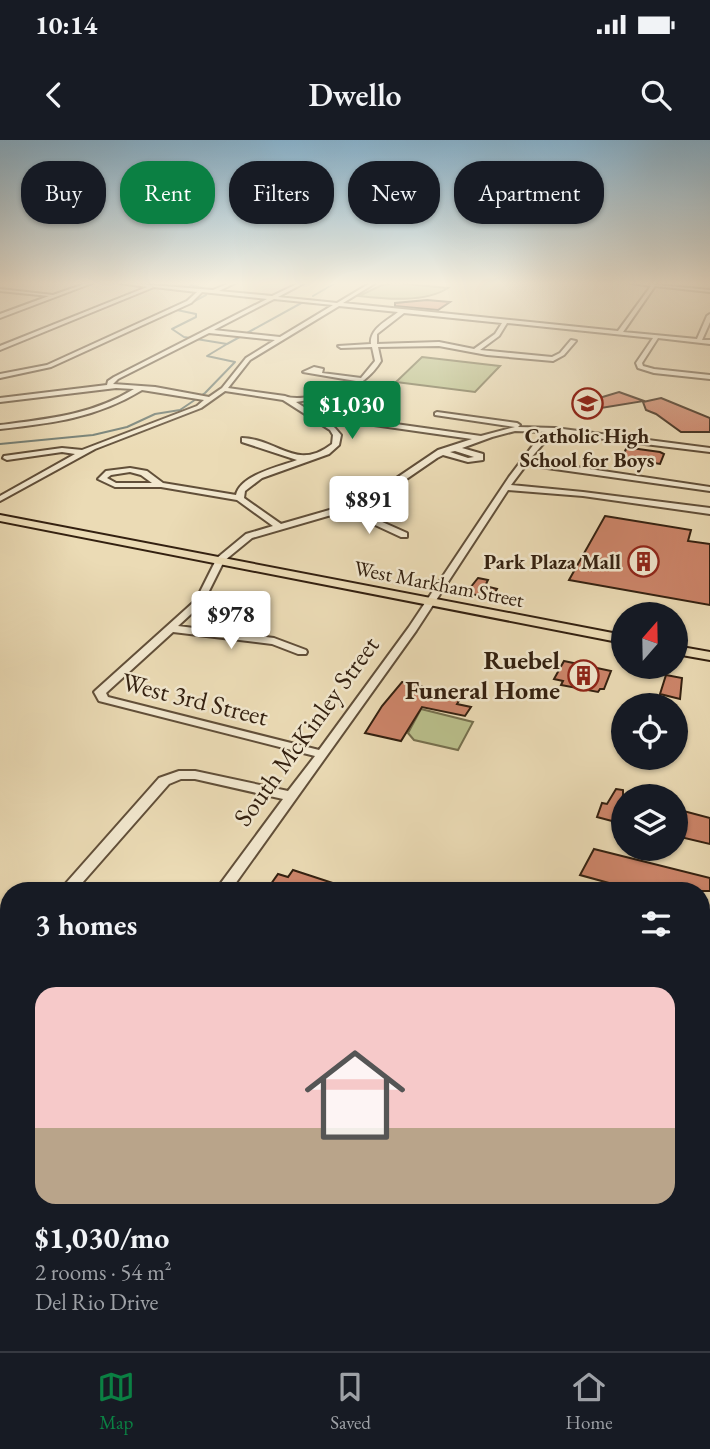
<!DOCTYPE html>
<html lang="en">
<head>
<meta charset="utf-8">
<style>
  body { margin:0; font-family:"EB Garamond",serif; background:#242831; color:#f1f3f6; height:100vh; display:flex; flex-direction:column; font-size:26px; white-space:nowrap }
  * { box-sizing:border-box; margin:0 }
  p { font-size:23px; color:#9ea1a6 }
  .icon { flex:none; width:38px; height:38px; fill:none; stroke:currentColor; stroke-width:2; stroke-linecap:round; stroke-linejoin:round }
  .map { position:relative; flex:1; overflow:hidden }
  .details { position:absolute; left:0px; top:742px; width:710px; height:469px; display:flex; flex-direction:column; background:#171b24; border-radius:28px 28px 0 0; box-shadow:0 2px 5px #0004 }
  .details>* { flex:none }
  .guide { position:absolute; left:21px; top:21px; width:668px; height:63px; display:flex; gap:14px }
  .needle { width:46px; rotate:20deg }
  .controls { position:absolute; left:611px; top:462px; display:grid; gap:14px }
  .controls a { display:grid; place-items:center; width:77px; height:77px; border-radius:50%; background:#171b24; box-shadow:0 2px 5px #0004; font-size:35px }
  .price { position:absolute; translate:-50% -60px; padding:0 16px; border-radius:7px; background:#fff; color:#222; font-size:23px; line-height:46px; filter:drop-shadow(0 2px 4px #0008) }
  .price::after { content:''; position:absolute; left:50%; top:42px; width:21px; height:16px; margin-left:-10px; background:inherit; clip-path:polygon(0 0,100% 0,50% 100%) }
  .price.selected { background:#0b8043; color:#fff }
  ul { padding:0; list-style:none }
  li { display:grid; align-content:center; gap:14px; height:371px; padding:0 35px }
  li span { display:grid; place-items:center; height:217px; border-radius:21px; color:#555 }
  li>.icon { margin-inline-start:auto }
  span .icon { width:126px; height:126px; fill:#fffc; stroke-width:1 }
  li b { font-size:30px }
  h2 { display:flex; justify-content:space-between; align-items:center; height:84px; padding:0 35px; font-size:30px }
  .tag { padding:0 24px; border-radius:28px; background:#171b24; box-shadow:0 2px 5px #0004; font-size:24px; line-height:63px }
  .tag.selected { background:#0b8043; color:#fff }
  .status { display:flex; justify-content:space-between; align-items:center; height:49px; padding:0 35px; background:#171b24; direction:ltr }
  .status svg { height:19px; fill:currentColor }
  header { display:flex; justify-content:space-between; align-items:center; height:91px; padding:0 35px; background:#171b24; font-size:32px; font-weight:600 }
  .dock { display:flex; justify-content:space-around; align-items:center; height:98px; border-top:2px solid #363941; background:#171b24; font-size:19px; color:#9ea1a6 }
  .dock a { display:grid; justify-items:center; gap:4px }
  .dock .selected { color:#0b8043 }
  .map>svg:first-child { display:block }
  .green { fill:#bac08c; stroke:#76704e; stroke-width:2 }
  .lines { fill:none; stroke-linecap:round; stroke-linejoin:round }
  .stream { stroke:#707c72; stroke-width:2 }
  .building { fill:#cd856a; stroke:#332010; stroke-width:2 }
  .minor-casing { stroke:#614f39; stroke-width:4 }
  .major-casing { stroke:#332010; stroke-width:4 }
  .minor { fill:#f2e8cf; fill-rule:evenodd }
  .major { fill:#ebdbb5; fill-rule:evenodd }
  .labels { text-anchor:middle; stroke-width:5; stroke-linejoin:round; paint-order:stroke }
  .far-poi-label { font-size:21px; font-weight:bold; fill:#332010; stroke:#f2e8cf }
  .far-street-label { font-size:21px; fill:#332010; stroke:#f2e8cf }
  .poi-label { font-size:26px; font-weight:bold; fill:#332010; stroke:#f2e8cf; text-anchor:end }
  .street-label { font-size:26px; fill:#332010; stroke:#f2e8cf }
</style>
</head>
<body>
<div class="status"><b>10:14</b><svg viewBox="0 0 49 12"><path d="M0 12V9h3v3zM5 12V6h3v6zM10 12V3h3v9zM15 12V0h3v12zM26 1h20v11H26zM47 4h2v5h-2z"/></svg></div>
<header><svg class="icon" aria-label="back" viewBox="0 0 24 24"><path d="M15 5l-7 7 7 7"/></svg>Dwello<svg class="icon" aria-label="search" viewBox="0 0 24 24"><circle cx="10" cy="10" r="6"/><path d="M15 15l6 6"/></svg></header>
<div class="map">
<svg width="710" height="1211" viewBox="0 0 710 1211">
  <rect width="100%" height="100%" fill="#ebdbb5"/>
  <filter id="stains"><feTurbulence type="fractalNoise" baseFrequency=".00286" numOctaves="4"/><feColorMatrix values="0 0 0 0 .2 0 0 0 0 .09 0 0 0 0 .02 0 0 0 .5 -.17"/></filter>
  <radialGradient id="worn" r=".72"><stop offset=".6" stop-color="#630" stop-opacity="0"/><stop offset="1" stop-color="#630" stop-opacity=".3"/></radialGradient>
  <path class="green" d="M396,143L448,148C425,163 385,159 359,156L382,145Z
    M422,217L500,226L475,252L396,242Z
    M421,569L473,582L458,610L414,600L408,593Z"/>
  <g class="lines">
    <path class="stream" d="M313,156L337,142
      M227,204L305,161
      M0,304L93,295L127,287L155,274L180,270L205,253L235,222L207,216L227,204L184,197L172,189L196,177V174L177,170L206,155V149L190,145L198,142"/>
  </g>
  <path class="building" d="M427,160L450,162L438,170L395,166V163Z
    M619,252L644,261L601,268L586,262Z
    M661,258L710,278V292H681L656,274L646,270L643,262Z
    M631,308L660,312L664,314L660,324L622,318L626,309Z
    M605,376L691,390L688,401L710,404V465L569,440Z
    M478,438L488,440L485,446L497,449L492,458L466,453Z
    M564,521L611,531L604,549H600L598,552L561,545L563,541L554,539Z
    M666,535L682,538L680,559L660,554Z
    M402,542L462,556L457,564L471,567L465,576L422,567L401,601L365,593L382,566Z
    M616,649L623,650V684L597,677L602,663L607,664Z
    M676,669L710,678V704L676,696Z
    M594,709L710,738V751H638L580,735Z
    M293,730L348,748V751H266L278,734L288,737Z"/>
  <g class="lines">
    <defs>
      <path id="minor" d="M90,142H95L0,178V174L49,156L0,151V149L53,155Z
        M114,142L213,150L232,142H237L219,151L272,156L301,142H306L278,157L337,163L372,142H377L343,163L618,191L651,146L626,142L710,150V152L655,146L623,192L697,199L707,176L710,174V182L702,200H710V204L658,198L642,223L643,226L654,229L710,235V239L654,233L638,228L636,223L653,198L507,183L499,196L480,210L552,217L560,213L571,200L576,201L564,215L553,221L487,215L439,206L378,207L381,221C362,252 330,257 296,262L324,280L360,279L481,296L515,287L435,275V273L437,272L517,283L520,285L518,287L555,288L710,308V312L555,293L550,296L529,320L710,347V351L526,325L511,345L583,352L710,368V374L583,356L508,350L416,491L230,751H215L283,659L195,639H181L169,644L75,751H59L159,638L179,631H195L288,651L315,616L99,561L94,552L96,550L196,460L217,418L246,394L273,386L237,360L161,347H115L98,339L106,331L130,328L147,331L163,343L236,355C240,335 281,326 297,320L242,302V298C278,299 296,332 332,304L333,295L330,290L283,260L225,251L201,268L95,309L0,361V356L75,314L62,312L7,320L3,318L4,316L62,308L82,310L197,266L204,260L142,250C96,278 53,283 0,289V285C48,279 92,275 134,249L116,248L0,262V258L107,245L108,241L114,237L267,159L202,152L191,163L51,227L0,238V234L47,225L187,161L197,152L154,147L0,210V206L147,147ZM274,159L333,165L280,197L214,190ZM339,166L398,172C388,180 369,189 371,204L338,206L341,208L372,207L375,221L361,238L322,233L323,229L314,227L303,232L356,241C341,250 301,263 285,256L228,248L250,220ZM404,173L502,183L495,194L474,209L439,202L377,204V194ZM209,193L275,200L246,218L222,248L209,257L155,247L113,244L118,239ZM360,283L472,299L438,310L364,360L281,384L244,358L245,351L262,338L329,314L339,305L341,295L335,288L330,284ZM515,291L547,292L534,304L509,337L409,487L319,610L108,557L106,553L173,492L272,504L298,514H306L307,512L306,510L274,498L178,486L203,463L224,421L252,398L345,371L401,397H407V393L353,369L370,364L437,318L443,315L468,322L483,320V314L462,308L492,297ZM455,311L474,317L468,318L450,312ZM130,332L141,335L152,343H116L107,338L111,335Z
        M9,886V900L0,901V887Z
        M9,1063V1089L0,1095V1068Z
        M702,1067L710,1070V1090L702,1086Z
        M502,1202H524L522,1211H500Z"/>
      <path id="major" d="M0,375L623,495V503L0,381Z
        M676,506L710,512V520L676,514Z"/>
    </defs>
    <use href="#minor" class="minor-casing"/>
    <use href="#major" class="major-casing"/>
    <use href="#minor" class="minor"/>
    <use href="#major" class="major"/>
  </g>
  <linearGradient id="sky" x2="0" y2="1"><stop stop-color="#88b6d3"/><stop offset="0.46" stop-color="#f6efde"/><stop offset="1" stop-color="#f6efde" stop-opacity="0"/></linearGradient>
  <rect width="710" height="311" fill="url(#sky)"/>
  <defs>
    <symbol id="school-ring" viewBox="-11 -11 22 22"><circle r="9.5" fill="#f2e8cf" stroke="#8f2418" stroke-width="1.5"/><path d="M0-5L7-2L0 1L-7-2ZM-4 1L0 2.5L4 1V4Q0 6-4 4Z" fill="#8f2418"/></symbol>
    <symbol id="building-ring" viewBox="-11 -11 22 22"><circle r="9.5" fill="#f2e8cf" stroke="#8f2418" stroke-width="1.5"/><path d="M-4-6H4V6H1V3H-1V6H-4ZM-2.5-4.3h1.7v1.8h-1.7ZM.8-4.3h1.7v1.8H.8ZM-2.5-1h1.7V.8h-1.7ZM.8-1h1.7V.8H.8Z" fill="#8f2418"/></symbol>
  </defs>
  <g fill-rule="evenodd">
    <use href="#school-ring" x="570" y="246" width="35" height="35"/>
    <use href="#building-ring" x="626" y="404" width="35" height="35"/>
    <use href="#building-ring" x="566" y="518" width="35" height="35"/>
  </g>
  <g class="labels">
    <g class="far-poi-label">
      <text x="587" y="303">Catholic High<tspan x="587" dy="24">School for Boys</tspan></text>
      <text x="621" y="429" text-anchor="end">Park Plaza Mall</text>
    </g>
    <g class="far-street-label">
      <text transform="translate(439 444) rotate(11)" y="7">West Markham Street</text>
    </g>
    <g class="poi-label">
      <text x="560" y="529">Ruebel<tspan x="560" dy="30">Funeral Home</tspan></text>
    </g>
    <g class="street-label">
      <text transform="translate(195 559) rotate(14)" y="9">West 3rd Street</text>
      <text transform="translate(306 591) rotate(-54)" y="9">South McKinley Street</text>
    </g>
  </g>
  <rect width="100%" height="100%" filter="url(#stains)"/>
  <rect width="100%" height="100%" fill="url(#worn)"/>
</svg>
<div class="controls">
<a><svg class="needle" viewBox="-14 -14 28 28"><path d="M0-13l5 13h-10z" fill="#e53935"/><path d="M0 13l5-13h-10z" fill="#9ea1a6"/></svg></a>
<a><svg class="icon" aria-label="locate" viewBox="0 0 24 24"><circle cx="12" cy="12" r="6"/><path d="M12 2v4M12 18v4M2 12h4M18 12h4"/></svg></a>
<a><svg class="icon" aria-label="layers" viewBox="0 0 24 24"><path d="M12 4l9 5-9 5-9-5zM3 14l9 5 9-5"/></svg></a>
</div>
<b class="price selected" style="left:352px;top:301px">$1,030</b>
<b class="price" style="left:369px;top:396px">$891</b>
<b class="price" style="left:231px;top:511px">$978</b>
<div class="guide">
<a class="tag">Buy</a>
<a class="tag selected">Rent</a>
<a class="tag">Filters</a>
<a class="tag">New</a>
<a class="tag">Apartment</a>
</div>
<section class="details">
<h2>3 homes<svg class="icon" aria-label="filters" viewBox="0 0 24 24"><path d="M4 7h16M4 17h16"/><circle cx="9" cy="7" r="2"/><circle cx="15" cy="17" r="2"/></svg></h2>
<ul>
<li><span style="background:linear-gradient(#f6c9c9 65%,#b9a48a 0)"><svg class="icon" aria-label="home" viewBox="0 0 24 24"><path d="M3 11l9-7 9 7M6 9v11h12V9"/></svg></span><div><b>$1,030/mo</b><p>2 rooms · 54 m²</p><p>Del Rio Drive</p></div></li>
</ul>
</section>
</div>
<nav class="dock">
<a class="selected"><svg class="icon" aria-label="map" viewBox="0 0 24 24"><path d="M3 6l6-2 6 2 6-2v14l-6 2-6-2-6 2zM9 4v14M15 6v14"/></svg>Map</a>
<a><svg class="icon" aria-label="saved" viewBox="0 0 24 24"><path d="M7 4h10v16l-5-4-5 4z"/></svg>Saved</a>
<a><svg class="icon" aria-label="home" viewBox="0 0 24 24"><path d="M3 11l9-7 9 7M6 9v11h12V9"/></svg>Home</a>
</nav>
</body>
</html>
